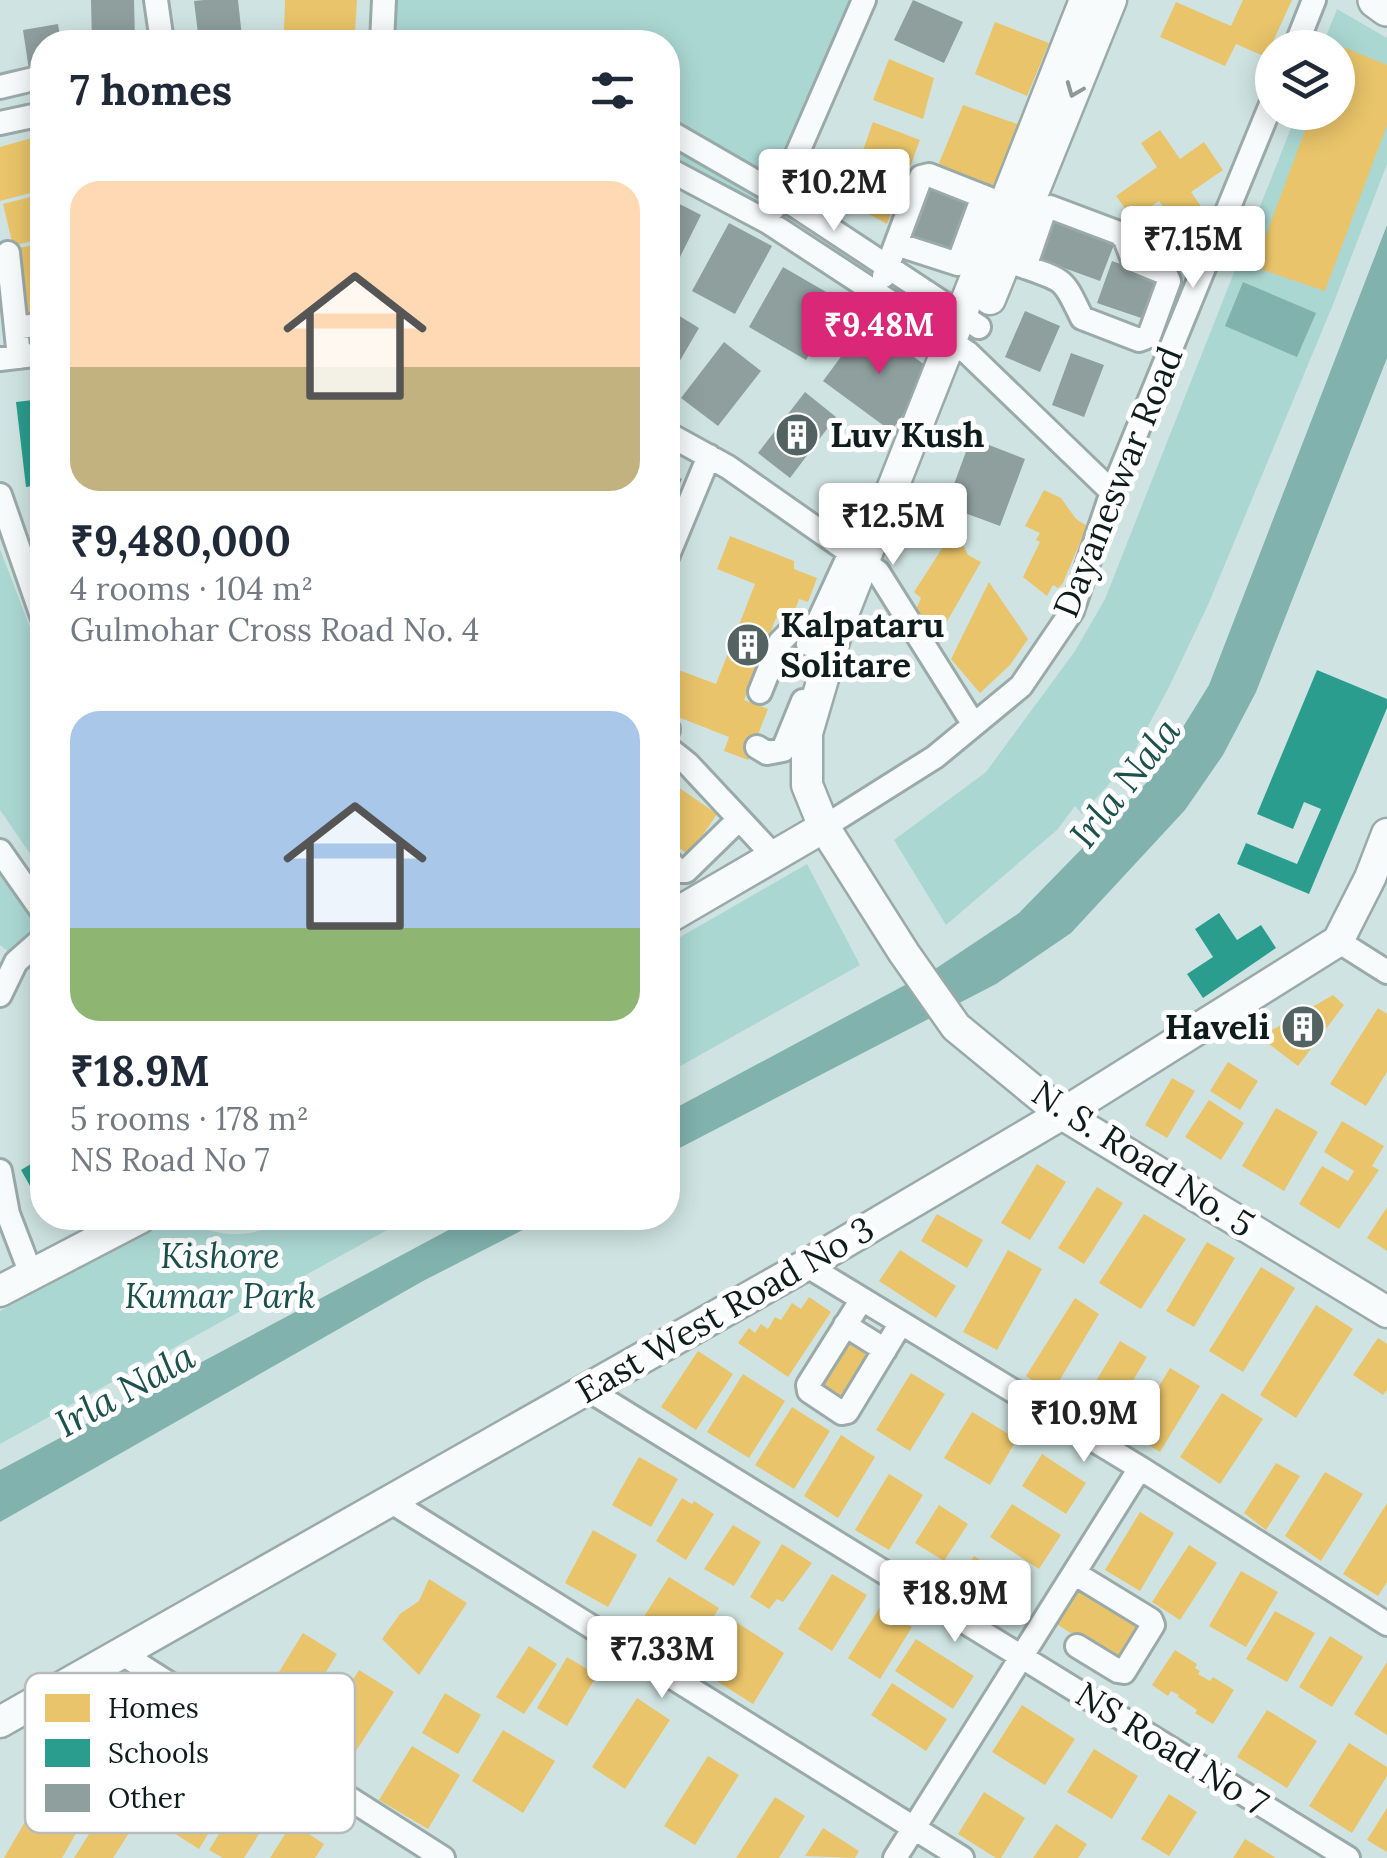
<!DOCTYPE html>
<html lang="en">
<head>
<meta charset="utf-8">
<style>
  body { margin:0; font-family:Lora,serif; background:#f2f2f3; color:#1f2937; height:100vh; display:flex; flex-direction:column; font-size:38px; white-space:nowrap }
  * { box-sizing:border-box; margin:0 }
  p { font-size:32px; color:#747a83 }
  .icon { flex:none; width:55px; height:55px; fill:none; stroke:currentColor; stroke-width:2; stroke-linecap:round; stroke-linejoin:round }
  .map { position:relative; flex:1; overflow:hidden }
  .side { position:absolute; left:30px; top:30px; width:650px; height:1200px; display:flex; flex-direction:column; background:#fff; border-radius:40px; box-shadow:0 5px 25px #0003 }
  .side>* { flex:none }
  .controls { position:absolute; left:1255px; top:30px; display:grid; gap:20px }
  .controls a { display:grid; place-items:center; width:100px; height:100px; border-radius:50%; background:#fff; box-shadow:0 5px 25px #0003; font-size:50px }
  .price { position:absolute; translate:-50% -85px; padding:0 22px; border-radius:10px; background:#fff; color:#222; font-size:32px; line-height:65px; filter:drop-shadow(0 2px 5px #0008) }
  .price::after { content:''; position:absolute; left:50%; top:60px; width:30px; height:22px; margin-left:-15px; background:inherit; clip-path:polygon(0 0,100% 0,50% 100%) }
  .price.on { background:#db2777; color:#fff }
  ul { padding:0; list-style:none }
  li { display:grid; align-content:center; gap:20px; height:530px; padding:0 40px }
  li span { display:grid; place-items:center; height:310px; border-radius:30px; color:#555 }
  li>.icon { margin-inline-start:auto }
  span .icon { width:180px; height:180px; fill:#fffc; stroke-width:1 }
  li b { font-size:42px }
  h2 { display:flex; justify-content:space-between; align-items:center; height:120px; padding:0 40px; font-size:42px }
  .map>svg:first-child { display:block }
  .green { fill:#abd7d3 }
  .water { fill:#81b2ae }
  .homes { fill:#e9c46a }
  .schools { fill:#2a9d8f }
  .building { fill:#8e9f9d }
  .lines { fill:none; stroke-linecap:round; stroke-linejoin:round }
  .street-casing { stroke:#9aaaa8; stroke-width:28 }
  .secondary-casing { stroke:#9aaaa8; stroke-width:35 }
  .primary-casing { stroke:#9aaaa8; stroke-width:40 }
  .street { stroke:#f8fbfb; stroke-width:22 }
  .secondary { stroke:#f8fbfb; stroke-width:30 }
  .primary { stroke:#f8fbfb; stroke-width:35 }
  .oneway { stroke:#8f9797 }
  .labels { text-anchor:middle; stroke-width:10; stroke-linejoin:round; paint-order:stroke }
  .poi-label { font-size:35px; font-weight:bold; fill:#0e1d1c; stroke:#fff; text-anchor:start }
  .street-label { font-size:35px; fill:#0e1d1c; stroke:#fff }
  .park-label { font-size:35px; font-style:italic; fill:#19504c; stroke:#fff }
  .water-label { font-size:38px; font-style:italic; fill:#1c514e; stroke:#fff }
  .key { fill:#fff; stroke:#b7bbbb; stroke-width:2.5 }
  .key-label { font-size:28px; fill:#0e1d1c }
</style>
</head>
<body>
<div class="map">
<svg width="1387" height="1858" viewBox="0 0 1387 1858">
  <rect width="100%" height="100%" fill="#cfe4e2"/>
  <path class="green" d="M385,0H859L765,215L668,153V42H382Z
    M1337,9L1387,38V164L1332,307L1208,605L1168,689L1128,763L1082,814L1075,806L1057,830L946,925L894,840L986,772L1075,651L1105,599L1297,113L1338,112V48L1322,47Z
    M0,549L42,659V871L0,810Z
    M807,864L860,965L668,1073V944Z
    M0,865L39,920L10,953L0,945Z
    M176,1218C217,1235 244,1244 286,1218H409L0,1444V1311Z"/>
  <path class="water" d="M1387,225V358L1256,692L1223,755L1185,810L1071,933L996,984L668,1154V1112L935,969L1019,913L1152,777L1209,685Z
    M1243,282L1316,313L1297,357L1225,326Z
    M471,1218H546L423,1281L0,1522V1470Z"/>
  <path class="homes" d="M285,0H357L355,33L284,30Z
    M1243,0H1292L1266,57L1236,44L1225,66L1160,37L1176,2L1231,26Z
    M995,22L1049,43L1027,96L975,74Z
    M1338,45L1387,65V125L1325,291L1254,267L1312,112H1338Z
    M889,59L934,78L923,119L873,100Z
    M963,105L1020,125L996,189L937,168Z
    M873,122L920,140L908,172L862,153Z
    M1160,130L1180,159L1204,142L1223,170L1191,192L1207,215L1182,233L1159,201L1133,219L1116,196L1157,167L1141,143Z
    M42,135V190L0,201V147Z
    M855,170L900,188L887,224L844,200Z
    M42,194V238L13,246L3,204Z
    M42,244V312L20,315L10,249Z
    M1044,490L1061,498L1076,519L1087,526L1063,583L1058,588L1053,585L1047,596L1023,577L1040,542L1036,540L1040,533L1025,526Z
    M952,533L959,537L968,555L981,562L941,632L928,626L915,612L921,598L914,592Z
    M730,536L794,561V569L817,578L808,602L799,599L790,624L776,618L744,700L768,709L748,760L724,751L729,737L668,713V666L716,684L755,584L717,569Z
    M989,582L1028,639L1010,665L980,693L951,659Z
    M668,780L717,814L689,855L668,840Z
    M1333,995L1344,1005L1298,1066L1260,1037Z
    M1378,1008L1387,1014V1072L1366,1106L1330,1084Z
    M1228,1062L1258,1081L1240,1110L1210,1091Z
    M1172,1078L1195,1091L1167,1138L1145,1125Z
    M1209,1100L1244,1123L1221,1160L1185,1137Z
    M1276,1108L1318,1132L1284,1191L1242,1166Z
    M1342,1121L1384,1146L1372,1166L1379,1170L1339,1229L1299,1204L1322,1166L1348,1181L1354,1171L1324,1152Z
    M1037,1164L1066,1182L1030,1240L1001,1223Z
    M1097,1187L1123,1203L1084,1264L1058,1248Z
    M1387,1207V1251L1367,1238Z
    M937,1214L983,1240L967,1268L921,1241Z
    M1144,1214L1186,1239L1141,1309L1099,1283Z
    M1207,1242L1235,1258L1194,1327L1166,1311Z
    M900,1250L956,1286L936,1318L879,1281Z
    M1008,1250L1042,1269L997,1350L963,1332Z
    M1261,1267L1295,1288L1243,1372L1209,1351Z
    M809,1297L831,1312L788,1377L738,1343L749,1328L755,1333L761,1324L768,1329L775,1317L781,1320L792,1303L801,1309Z
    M1075,1298L1099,1314L1052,1393L1026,1376Z
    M1316,1305L1353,1329L1296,1418L1260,1395Z
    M847,1333L880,1354L846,1409L813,1388Z
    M1378,1338L1387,1344V1390L1383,1395L1353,1375Z
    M1120,1341L1147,1357L1116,1409L1100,1399L1104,1393L1093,1386Z
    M698,1351L733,1374L696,1430L661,1407Z
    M1170,1368L1200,1386L1160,1452L1130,1434Z
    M911,1373L945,1394L910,1451L876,1430Z
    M743,1374L785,1401L749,1458L707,1432Z
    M1222,1393L1263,1419L1220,1484L1180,1457Z
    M792,1407L830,1431L794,1489L755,1465Z
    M972,1412L1017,1439L990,1485L944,1458Z
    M841,1435L875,1457L838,1518L804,1496Z
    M1042,1454L1086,1483L1066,1514L1022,1486Z
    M639,1457L678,1479L651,1527L612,1505Z
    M1276,1463L1300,1476L1266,1530L1244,1513Z
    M1325,1472L1363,1494L1321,1561L1285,1536Z
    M889,1474L923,1495L889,1550L855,1530Z
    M682,1498L692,1504L694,1501L714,1514L686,1560L656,1541Z
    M1387,1503V1582L1378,1596L1343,1574Z
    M1012,1504L1061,1535L1039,1569L990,1537Z
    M939,1505L968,1524L944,1561L915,1543Z
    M1140,1512L1174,1533L1140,1591L1105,1570Z
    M733,1525L761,1542L734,1586L704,1569Z
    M593,1530L637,1555L608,1607L565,1583Z
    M782,1544L812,1563L783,1602L777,1599L769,1609L750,1597Z
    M1189,1545L1217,1563L1180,1620L1152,1602Z
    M974,1556L1029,1590L1009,1621L955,1587Z
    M1241,1571L1278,1592L1246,1647L1209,1626Z
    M832,1574L867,1595L832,1651L798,1629Z
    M669,1577L719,1608L685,1663L635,1631Z
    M429,1579L467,1603L419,1675L382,1639L400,1614L419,1601Z
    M1082,1582L1147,1624L1121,1665L1055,1623Z
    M880,1607L912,1627L880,1679L848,1658Z
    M1275,1611L1315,1633L1287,1682L1246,1659Z
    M736,1622L784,1653L753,1704L704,1673Z
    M303,1633L337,1654L286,1737L252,1716Z
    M1330,1636L1363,1657L1332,1707L1299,1687Z
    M916,1639L974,1676L953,1709L895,1671Z
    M529,1646L557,1664L524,1714L496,1697Z
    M1175,1650L1197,1664L1195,1668L1200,1671L1198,1674L1210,1681L1213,1677L1234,1690L1213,1724L1195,1713L1197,1710L1178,1697L1179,1695L1171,1691L1168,1696L1152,1685Z
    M567,1657L597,1675L567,1726L537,1708Z
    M1387,1662V1735L1354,1714Z
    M359,1670L394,1692L345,1768L319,1752L328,1739L323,1736L340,1710L336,1707Z
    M892,1683L947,1719L926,1751L871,1715Z
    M445,1693L481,1715L458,1754L422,1733Z
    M637,1698L670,1720L625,1789L592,1767Z
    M1022,1705L1075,1739L1045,1785L992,1752Z
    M1267,1710L1317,1741L1287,1788L1237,1757Z
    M503,1730L555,1761L523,1813L472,1781Z
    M1349,1743L1387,1767V1776L1352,1833L1309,1806Z
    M412,1746L460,1775L428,1829L379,1800Z
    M1094,1749L1138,1776L1112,1819L1067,1792Z
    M708,1756L739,1775L695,1845L664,1826Z
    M203,1776L232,1794L199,1849L169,1830Z
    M247,1789L276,1807L244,1858H223L209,1850Z
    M984,1792L1025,1818L1001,1858H996L958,1834Z
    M1169,1794L1197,1812L1169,1856L1141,1839Z
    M40,1796L83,1821L62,1858H4Z
    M775,1797L805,1816L779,1858H736Z
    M1387,1808V1852L1367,1840Z
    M101,1815L129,1833L113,1858H74Z
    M292,1823L324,1844L315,1858H270Z
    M1056,1824L1087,1844L1078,1858H1033Z
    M823,1828L859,1851L855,1858L805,1856Z
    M1245,1839L1276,1858H1233Z"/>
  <path class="schools" d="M42,399V504H40L38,485L26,487L16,402Z
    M1317,670L1387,699V708L1309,894L1237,864L1246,843L1297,864L1321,809L1304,802L1293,829L1257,814Z
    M1219,913L1237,940L1261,925L1276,948L1203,998L1187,974L1213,957L1195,929Z
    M42,1135V1207L21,1170L39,1159L30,1142Z"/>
  <path class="building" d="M91,0H134L135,42H92Z
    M204,0H238L242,37L199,42L194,1Z
    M913,0L963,22L944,63L894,40Z
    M58,24L61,42H42V75L30,77L23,30Z
    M923,177L979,197L955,261L899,240Z
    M668,198L701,215L668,281Z
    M1046,217L1115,242L1100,281L1031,256Z
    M729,223L772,246L735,314L692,291Z
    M1112,261L1164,279L1150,321L1097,303Z
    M783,267L840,300L806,360L749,327Z
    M668,309L699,328L668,381Z
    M1025,311L1060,326L1040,372L1005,357Z
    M866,323L935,372L891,431L823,381Z
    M724,342L761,371L718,426L681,398Z
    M1071,353L1104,365L1084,417L1052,405Z
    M805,392L836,417L790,478L758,453Z
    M971,438L1025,459L1000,526L946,506Z
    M668,471L682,479L668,507Z"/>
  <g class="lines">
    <defs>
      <path id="street" d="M156,0L162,42
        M382,42L384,0
        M1295,48L1314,0
        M0,87L42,77
        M0,123L42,114
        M668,131L779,195L979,327
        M668,169L768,222L968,353L1112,492
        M773,209L864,0
        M896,244L958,264L983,196
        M8,253L19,357
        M1006,260L1025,267C1066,281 1063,279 1082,318L1139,340L1149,336L1169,281L1165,273L1133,260L1125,239L1119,233L1050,207L1044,212L1025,267
        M884,276L921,177L929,175L1005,205
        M16,328L42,324
        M0,359L42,354
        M668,434L728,467L878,572L974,725
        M0,495L42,616
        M668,555L709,456
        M808,644L850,553
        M760,692L780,642L792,630H807L820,639L822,650L816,666
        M668,730V729
        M757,747L767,753L783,750L803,701
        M668,748L688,764L773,855
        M824,827L935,757L1021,686L1072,611L1112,492L1272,102
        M0,851L42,911
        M668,860L678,871H686L730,828
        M1338,941L1387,972
        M0,995L16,962L42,939
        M0,1171L8,1214L31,1274
        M806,1265L1140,1468L1387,1624
        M862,1299L808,1385L809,1391L842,1413L847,1412L901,1323
        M845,1325L885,1350
        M587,1389L1348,1858
        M390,1501L962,1858
        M1074,1573L1151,1620L1153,1625L1124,1672L1118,1671L1077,1646
        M121,1653L443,1858
        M895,1858L1140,1468"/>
      <path id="secondary" d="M1085,0L839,624L807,733V785L824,827L904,953L956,1027L1062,1114L1387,1312
        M990,299L1111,0
        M668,918L824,827
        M0,1291L140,1218
        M0,1722L806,1265L1062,1114L1338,941L1370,878L1387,834"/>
      <path id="primary" d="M1376,0L1387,8"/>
    </defs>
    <use href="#street" class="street-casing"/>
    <use href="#secondary" class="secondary-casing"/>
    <use href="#primary" class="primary-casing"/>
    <use href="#street" class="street"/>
    <use href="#secondary" class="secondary"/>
    <use href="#primary" class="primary"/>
  </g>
  <defs><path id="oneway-chevron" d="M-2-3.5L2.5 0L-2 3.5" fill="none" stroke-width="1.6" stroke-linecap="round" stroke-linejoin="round" transform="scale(2.5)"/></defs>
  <use class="oneway" href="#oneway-chevron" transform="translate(1074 90) rotate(112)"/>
  <defs>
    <symbol id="building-disc" viewBox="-11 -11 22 22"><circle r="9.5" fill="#526361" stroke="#fff"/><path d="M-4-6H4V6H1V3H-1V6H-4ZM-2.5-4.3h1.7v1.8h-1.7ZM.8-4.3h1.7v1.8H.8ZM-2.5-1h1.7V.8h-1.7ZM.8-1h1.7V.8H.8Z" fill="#fff"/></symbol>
  </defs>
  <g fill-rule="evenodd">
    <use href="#building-disc" x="772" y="410" width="50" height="50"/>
    <use href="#building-disc" x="723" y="620" width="50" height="50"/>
    <use href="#building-disc" x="1278" y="1002" width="50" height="50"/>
  </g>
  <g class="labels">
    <g class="poi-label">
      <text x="830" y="447">Luv Kush</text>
      <text x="780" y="637">Kalpataru<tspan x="780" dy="40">Solitare</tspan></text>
      <text x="1270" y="1039" text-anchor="end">Haveli</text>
    </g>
    <g class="street-label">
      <text transform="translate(1118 482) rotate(-68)" y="12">Dayaneswar Road</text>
      <text transform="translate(1143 1159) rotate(33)" y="12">N. S. Road No. 5</text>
      <text transform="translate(725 1310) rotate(-30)" y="12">East West Road No 3</text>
      <text transform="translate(1172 1749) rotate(32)" y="12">NS Road No 7</text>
    </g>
    <g class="park-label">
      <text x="220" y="1268">Kishore<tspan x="220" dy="40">Kumar Park</tspan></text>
    </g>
    <g class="water-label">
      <text transform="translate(1125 783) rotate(-52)" y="13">Irla Nala</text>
      <text transform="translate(125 1390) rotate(-29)" y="13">Irla Nala</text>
    </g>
  </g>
  <rect x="25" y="1673" width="330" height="160" rx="15" class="key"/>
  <rect x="45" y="1694" width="45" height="28" fill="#e9c46a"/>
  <rect x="45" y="1739" width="45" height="28" fill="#2a9d8f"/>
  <rect x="45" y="1784" width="45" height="28" fill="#8e9f9d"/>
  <g class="key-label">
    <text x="108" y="1718">Homes</text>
    <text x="108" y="1763">Schools</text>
    <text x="108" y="1808">Other</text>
  </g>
</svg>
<div class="controls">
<a><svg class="icon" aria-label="layers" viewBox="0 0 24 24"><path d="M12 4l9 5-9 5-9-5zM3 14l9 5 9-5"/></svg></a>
</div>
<b class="price" style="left:834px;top:234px">₹10.2M</b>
<b class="price" style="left:1193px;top:291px">₹7.15M</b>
<b class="price on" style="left:879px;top:377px">₹9.48M</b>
<b class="price" style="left:893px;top:568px">₹12.5M</b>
<b class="price" style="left:1084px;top:1465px">₹10.9M</b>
<b class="price" style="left:955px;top:1645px">₹18.9M</b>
<b class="price" style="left:662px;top:1701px">₹7.33M</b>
<section class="side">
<h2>7 homes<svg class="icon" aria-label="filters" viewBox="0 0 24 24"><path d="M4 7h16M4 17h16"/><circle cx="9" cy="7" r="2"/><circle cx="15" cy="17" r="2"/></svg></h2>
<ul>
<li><span style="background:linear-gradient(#ffd9b3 60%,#c2b280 0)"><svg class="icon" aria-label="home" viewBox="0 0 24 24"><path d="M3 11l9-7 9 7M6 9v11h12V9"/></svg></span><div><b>₹9,480,000</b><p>4 rooms · 104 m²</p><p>Gulmohar Cross Road No. 4</p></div></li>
<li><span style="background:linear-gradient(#a9c7e8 70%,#8fb573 0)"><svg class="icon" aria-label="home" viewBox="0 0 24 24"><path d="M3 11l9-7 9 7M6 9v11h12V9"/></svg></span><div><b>₹18.9M</b><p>5 rooms · 178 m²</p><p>NS Road No 7</p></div></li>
</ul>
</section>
</div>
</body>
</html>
